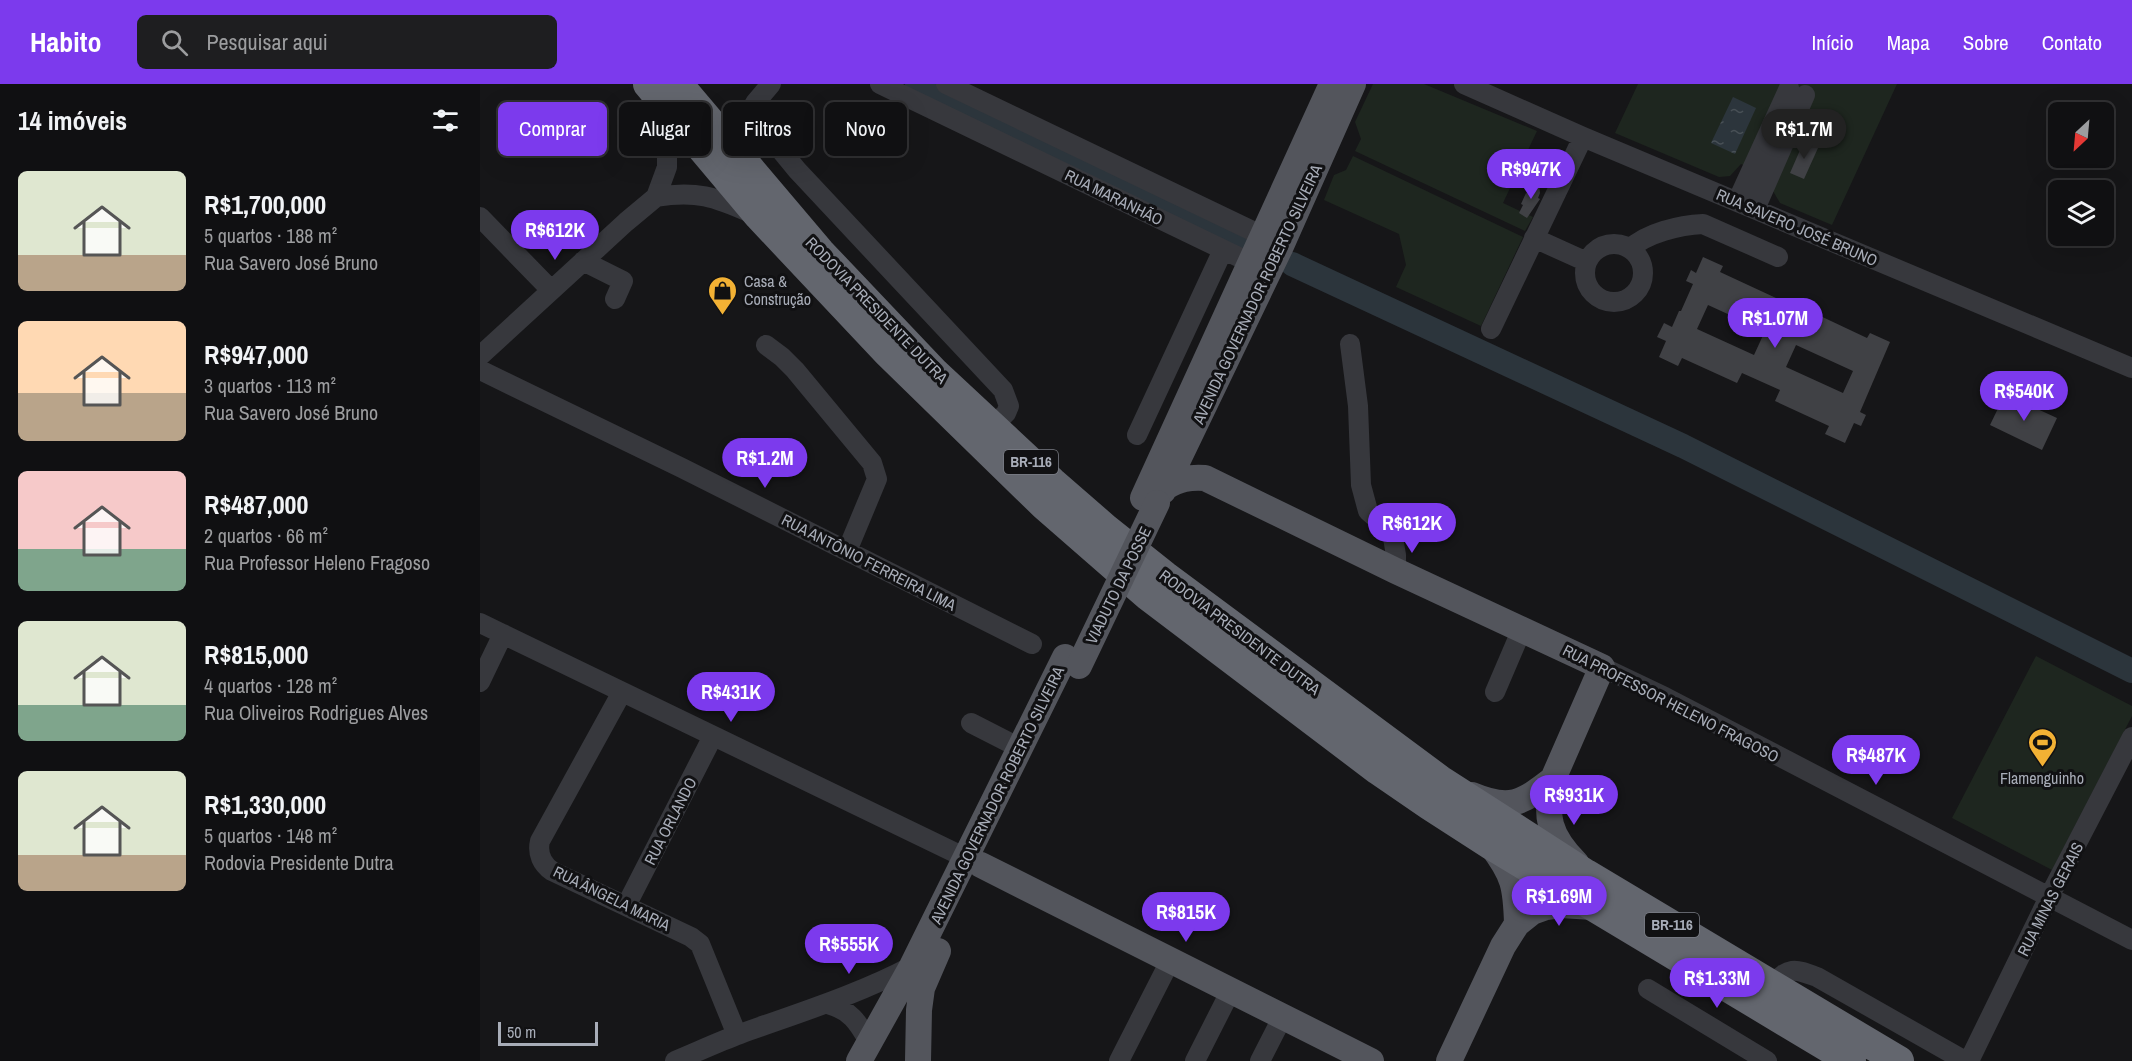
<!DOCTYPE html>
<html lang="pt">
<head>
<meta charset="utf-8">
<style>
  body { margin:0; font-family:"Archivo Narrow",sans-serif; background:#1e1e20; color:#f1f3f6; height:100vh; display:flex; flex-direction:column; font-size:22px; white-space:nowrap }
  * { box-sizing:border-box; margin:0 }
  p { font-size:20px; color:#9c9d9f }
  .icon { flex:none; width:33px; height:33px; fill:none; stroke:currentColor; stroke-width:2; stroke-linecap:round; stroke-linejoin:round }
  .map { position:relative; flex:1; overflow:hidden }
  .details { display:flex; flex-direction:column; background:#101012; width:480px }
  .details>* { flex:none }
  .top-card { position:absolute; left:18px; top:18px; width:570px; height:54px; display:flex; gap:12px }
  .needle { width:39px; rotate:206deg }
  .controls { position:absolute; left:1568px; top:18px; display:grid; gap:12px }
  .controls a { display:grid; place-items:center; width:66px; height:66px; border-radius:9px; background:#101012; box-shadow:0 6px 24px #0002,0 0 0 2px #303032; font-size:30px }
  .scale { position:absolute; left:18px; bottom:15px; width:100px; box-sizing:border-box; padding-left:6px; border:3px solid #a8adb8; border-top:0; font-size:16px; line-height:21px; white-space:nowrap; color:#a8adb8; -webkit-text-stroke:4px #111113; paint-order:stroke }
  .price { position:absolute; translate:-50% -51px; padding:0 14px; border-radius:21px; background:#7c3aed; color:#fff; font-size:20px; line-height:39px; filter:drop-shadow(0 2px 3px #0008) }
  .price::after { content:''; position:absolute; left:50%; top:36px; width:18px; height:14px; margin-left:-9px; background:inherit; clip-path:polygon(0 0,100% 0,50% 100%) }
  .price.on { background:#222; color:#fff }
  ul { padding:0; list-style:none }
  li { display:flex; align-items:center; gap:18px; height:150px; padding:0 18px }
  li span { display:grid; place-items:center; flex:none; width:168px; height:120px; border-radius:9px; color:#555 }
  li>.icon { margin-inline-start:auto }
  span .icon { width:72px; height:72px; fill:#fffc; stroke-width:1 }
  li b { font-size:26px }
  h2 { display:flex; justify-content:space-between; align-items:center; height:72px; padding:0 18px; font-size:26px }
  .chip { padding:0 21px; border-radius:9px; background:#101012; box-shadow:0 6px 24px #0002,0 0 0 2px #303032; font-size:21px; line-height:54px }
  .chip.on { background:#7c3aed; color:#fff }
  header { display:flex; align-items:center; gap:36px; box-sizing:border-box; height:84px; padding:0 30px; background:#7c3aed; color:#fff }
  header strong { font-size:28px }
  nav { display:flex; gap:33px; margin-inline-start:auto; font-size:21px }
  .search { width:420px; height:54px; background:#1e1e20; display:flex; align-items:center; gap:15px; box-sizing:border-box; padding:0 21px; border-radius:9px; color:#9c9d9f; font-size:22px }
  main { display:flex; flex:1; min-height:0 }
  .map>svg:first-child { display:block }
  .grass { fill:#1e261f }
  .water { fill:url(#water-ripples) }
  .lines { fill:none; stroke-linecap:round; stroke-linejoin:round }
  .river { stroke:#2c353c; stroke-width:24 }
  .building { fill:#404145; fill-rule:evenodd }
  .minor { stroke:#37383d; stroke-width:20 }
  .major { stroke:#53555c; stroke-width:26 }
  .highway { stroke:#63666e; stroke-width:30 }
  .major-bridge { stroke:#53555c; stroke-width:26 }
  .labels { text-anchor:middle; stroke-width:6; stroke-linejoin:round; paint-order:stroke }
  .shield { fill:#111113; stroke:#7b7e86; stroke-width:1.5 }
  .shield-label { font-size:15px; font-weight:bold; fill:#a8adb8 }
  .street-label { font-size:16px; fill:#a8adb8; stroke:#111113 }
  .poi-label { font-size:16px; fill:#a8adb8; stroke:#111113; text-anchor:start }
</style>
</head>
<body>
<header>
<strong>Habito</strong>
<div class="search"><svg class="icon" aria-label="search" viewBox="0 0 24 24"><circle cx="10" cy="10" r="6"/><path d="M15 15l6 6"/></svg>Pesquisar aqui</div>
<nav><a>Início</a><a>Mapa</a><a>Sobre</a><a>Contato</a></nav>
</header>
<main>
<section class="details">
<h2>14 imóveis<svg class="icon" aria-label="filters" viewBox="0 0 24 24"><path d="M4 7h16M4 17h16"/><circle cx="9" cy="7" r="2"/><circle cx="15" cy="17" r="2"/></svg></h2>
<ul>
<li><span style="background:linear-gradient(#dfe7d0 70%,#b9a48a 0)"><svg class="icon" aria-label="home" viewBox="0 0 24 24"><path d="M3 11l9-7 9 7M6 9v11h12V9"/></svg></span><div><b>R$1,700,000</b><p>5 quartos · 188 m²</p><p>Rua Savero José Bruno</p></div></li>
<li><span style="background:linear-gradient(#ffd9b3 60%,#b9a48a 0)"><svg class="icon" aria-label="home" viewBox="0 0 24 24"><path d="M3 11l9-7 9 7M6 9v11h12V9"/></svg></span><div><b>R$947,000</b><p>3 quartos · 113 m²</p><p>Rua Savero José Bruno</p></div></li>
<li><span style="background:linear-gradient(#f6c9c9 65%,#7fa58c 0)"><svg class="icon" aria-label="home" viewBox="0 0 24 24"><path d="M3 11l9-7 9 7M6 9v11h12V9"/></svg></span><div><b>R$487,000</b><p>2 quartos · 66 m²</p><p>Rua Professor Heleno Fragoso</p></div></li>
<li><span style="background:linear-gradient(#dfe7d0 70%,#7fa58c 0)"><svg class="icon" aria-label="home" viewBox="0 0 24 24"><path d="M3 11l9-7 9 7M6 9v11h12V9"/></svg></span><div><b>R$815,000</b><p>4 quartos · 128 m²</p><p>Rua Oliveiros Rodrigues Alves</p></div></li>
<li><span style="background:linear-gradient(#dfe7d0 70%,#b9a48a 0)"><svg class="icon" aria-label="home" viewBox="0 0 24 24"><path d="M3 11l9-7 9 7M6 9v11h12V9"/></svg></span><div><b>R$1,330,000</b><p>5 quartos · 148 m²</p><p>Rodovia Presidente Dutra</p></div></li>
</ul>
</section>
<div class="map">
<svg width="1652" height="977" viewBox="0 0 1652 977">
  <defs>
    <pattern id="water-ripples" width="26" height="14" patternUnits="userSpaceOnUse" patternTransform="scale(1.5)"><rect width="26" height="14" fill="#2c353c"/><path d="M2 4q2-2 4 0t4 0M15 11q2-2 4 0t4 0" fill="none" stroke="#485056"/></pattern>
  </defs>
  <rect width="100%" height="100%" fill="#161618"/>
  <path class="grass" d="M893,0H944L1057,47L1023,119L1053,133L1045,147L875,67L881,55L875,38Z
    M1158,0H1417L1352,141L1300,119L1293,107L1295,96L1261,80L1250,92L1239,93L1135,49Z
    M873,72L1043,153L1001,242L916,203L926,181L919,150L844,116L854,91L866,86Z
    M1556,572L1652,622V632L1572,786L1472,734Z"/>
  <path class="water" d="M1253,13L1276,24L1255,70L1231,59Z"/>
  <g class="lines">
    <path class="river" d="M437,0L765,158
      M812,180L1203,362L1652,587"/>
  </g>
  <path class="building" d="M1324,57L1338,64L1324,95L1310,89Z
    M1058,92L1060,109L1058,114L1060,115L1047,134L1039,129L1043,121L1041,120L1046,109L1049,110Z
    M1223,173L1243,182L1240,188L1296,214L1291,224L1328,241L1334,229L1387,254L1390,249L1410,258L1380,328L1386,331L1381,342L1374,339L1365,359L1345,350L1349,342L1295,317L1300,306L1262,289L1257,299L1202,274L1198,282L1179,273L1186,257L1177,253L1184,239L1192,243L1199,227H1201L1213,200L1206,197L1211,186L1216,189ZM1228,221L1285,247L1274,271L1217,245ZM1316,261L1373,287L1363,309L1306,283Z
    M1525,310L1577,334L1562,366L1510,341Z"/>
  <g class="lines">
    <path class="minor" d="M291,0L275,19V31L281,42L317,86L523,306L529,322L526,329L513,342
      M400,0L771,179
      M466,0L783,152
      M984,0L1103,53L1652,284
      M176,113C216,106 235,113 271,129
      M1257,118L1309,4
      M1275,125L1325,11
      M0,133L71,206
      M1054,154L1107,178
      M1105 189a29 29 0 1 1 58 0a29 29 0 1 1-58 0Z
      M1150,165C1166,149 1200,141 1223,140L1298,173
      M103,177L143,197L135,215
      M1011,245L1103,53
      M870,260L878,322L881,401L888,427L912,448L916,471V487
      M286,261L302,273L315,286L392,379L397,395L367,467
      M0,272L146,138L176,113L187,83V69L172,11
      M0,286L202,384L552,560
      M657,351L743,166
      M0,539L486,774
      M1122,583L1185,613L1652,856
      M0,598L23,550
      M142,608L60,757C57,770 62,780 72,787L211,853L220,860L257,951
      M1015,608L1042,545
      M491,639L540,664
      M146,822L233,652
      M1291,901C1310,883 1313,884 1337,893L1485,977
      M1168,905L1287,977
      M348,920C370,926 378,938 389,958
      M195,977C217,968 238,958 260,950C318,929 377,911 432,882
      M639,977L691,875
      M715,977L751,906
      M780,977L803,932
      M1489,977L1569,813L1652,653"/>
    <path class="major" d="M686,403C699,395 709,393 725,394L916,487L1122,583L1073,695C1064,732 1069,752 1096,779
      M683,407L801,162L873,0
      M663,414L852,0
      M992,711C1030,727 1042,719 1073,695
      M1011,761C1034,791 1036,803 1037,840
      M501,781L891,977
      M379,977L432,882L585,573
      M438,977L439,926L442,904L458,867
      M969,977L1023,862L1037,840L1052,828L1066,823L1081,821L1113,823"/>
    <path class="highway" d="M168,0L279,132L407,268L565,422L667,511L898,686L949,721L1011,761L1371,977
      M198,0L340,168L455,289L572,398L626,445L685,492L960,696L1106,790L1419,977"/>
    <path class="major-bridge" d="M599,582L677,419"/>
  </g>
  <defs>
    <symbol id="shop-pin" viewBox="-11 -11 22 30"><path d="M0 17L-7.5 6A9.5 9.5 0 1 1 7.5 6Z" fill="#f2b134" stroke="#111113"/><path d="M-5-2.5h2.3a2.7 3.5 0 0 1 5.4 0H5L5.5 6h-11ZM-1.5-2.5h3a1.5 2.3 0 0 0-3 0Z" fill="#111"/></symbol>
    <symbol id="stadium-pin" viewBox="-11 -11 22 30"><path d="M0 17L-7.5 6A9.5 9.5 0 1 1 7.5 6Z" fill="#f2b134" stroke="#111113"/><path d="M0-5a6.5 5 0 1 0 0 10a6.5 5 0 1 0 0-10ZM-3.5-1.8h7v3.6h-7Z" fill="#111"/></symbol>
  </defs>
  <g fill-rule="evenodd">
    <use href="#shop-pin" x="226" y="190" width="33" height="45"/>
    <use href="#stadium-pin" x="1546" y="642" width="33" height="45"/>
  </g>
  <g class="labels">
    <g class="shield">
      <rect x="524" y="366" width="54" height="24" rx="4.5"/>
      <rect x="1165" y="829" width="54" height="24" rx="4.5"/>
    </g>
    <g class="shield-label">
      <text x="551" y="383">BR-116</text>
      <text x="1192" y="846">BR-116</text>
    </g>
    <g class="street-label">
      <text transform="translate(634 113) rotate(26)" y="6">RUA MARANHÃO</text>
      <text transform="translate(1317 143) rotate(23)" y="6">RUA SAVERO JOSÉ BRUNO</text>
      <text transform="translate(777 210) rotate(-65)" y="6">AVENIDA GOVERNADOR ROBERTO SILVEIRA</text>
      <text transform="translate(397 226) rotate(46)" y="6">RODOVIA PRESIDENTE DUTRA</text>
      <text transform="translate(389 478) rotate(27)" y="6">RUA ANTÔNIO FERREIRA LIMA</text>
      <text transform="translate(638 501) rotate(-64)" y="6">VIADUTO DA POSSE</text>
      <text transform="translate(760 548) rotate(37)" y="6">RODOVIA PRESIDENTE DUTRA</text>
      <text transform="translate(1191 619) rotate(27)" y="6">RUA PROFESSOR HELENO FRAGOSO</text>
      <text transform="translate(517 711) rotate(-64)" y="6">AVENIDA GOVERNADOR ROBERTO SILVEIRA</text>
      <text transform="translate(190 737) rotate(-63)" y="6">RUA ORLANDO</text>
      <text transform="translate(132 814) rotate(26)" y="6">RUA ÂNGELA MARIA</text>
      <text transform="translate(1570 815) rotate(-63)" y="6">RUA MINAS GERAIS</text>
    </g>
    <g class="poi-label">
      <text x="264" y="203">Casa &amp;<tspan x="264" dy="18">Construção</tspan></text>
      <text x="1562" y="700" text-anchor="middle">Flamenguinho</text>
    </g>
  </g>
</svg>
<div class="controls">
<a><svg class="needle" viewBox="-14 -14 28 28"><path d="M0-13l5 13h-10z" fill="#e53935"/><path d="M0 13l5-13h-10z" fill="#9c9d9f"/></svg></a>
<a><svg class="icon" aria-label="layers" viewBox="0 0 24 24"><path d="M12 4l9 5-9 5-9-5zM3 14l9 5 9-5"/></svg></a>
</div>
<div class="scale">50 m</div>
<b class="price on" style="left:1324px;top:76px">R$1.7M</b>
<b class="price" style="left:1051px;top:116px">R$947K</b>
<b class="price" style="left:75px;top:177px">R$612K</b>
<b class="price" style="left:1295px;top:265px">R$1.07M</b>
<b class="price" style="left:1544px;top:338px">R$540K</b>
<b class="price" style="left:285px;top:405px">R$1.2M</b>
<b class="price" style="left:932px;top:470px">R$612K</b>
<b class="price" style="left:251px;top:639px">R$431K</b>
<b class="price" style="left:1396px;top:702px">R$487K</b>
<b class="price" style="left:1094px;top:742px">R$931K</b>
<b class="price" style="left:1079px;top:843px">R$1.69M</b>
<b class="price" style="left:706px;top:859px">R$815K</b>
<b class="price" style="left:369px;top:891px">R$555K</b>
<b class="price" style="left:1237px;top:925px">R$1.33M</b>
<div class="top-card">
<a class="chip on">Comprar</a>
<a class="chip">Alugar</a>
<a class="chip">Filtros</a>
<a class="chip">Novo</a>
</div>
</div>
</main>
</body>
</html>
